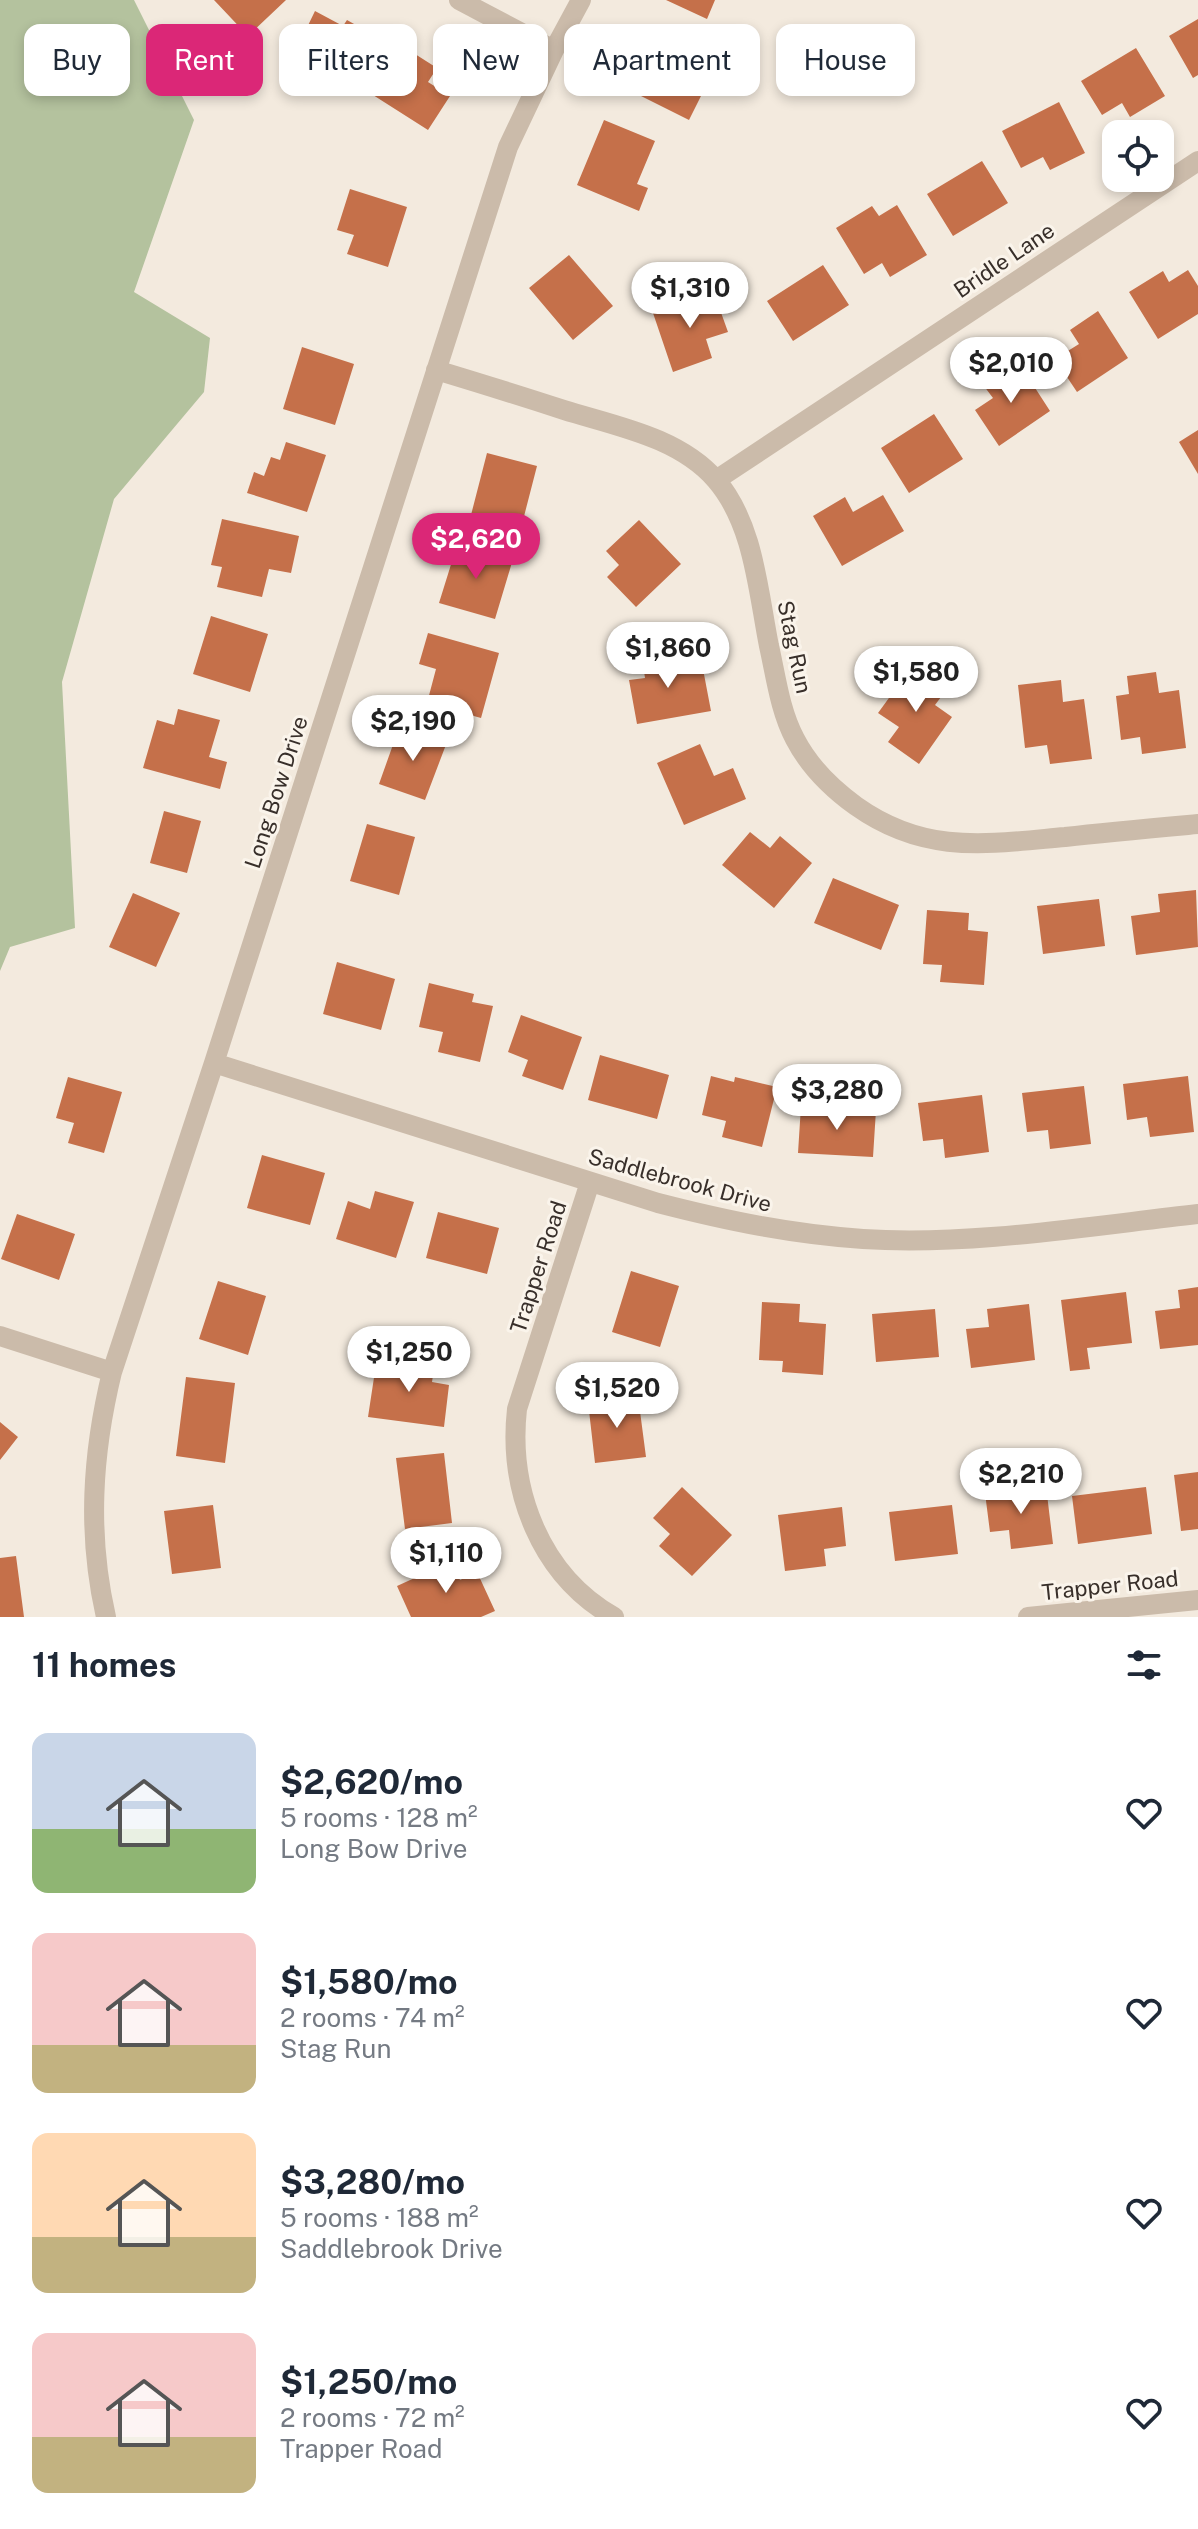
<!DOCTYPE html>
<html lang="en">
<head>
<meta charset="utf-8">
<style>
  body { margin:0; font-family:"Public Sans",sans-serif; background:#f6f6f7; color:#1f2937; height:100vh; display:flex; flex-direction:column; font-size:30px; white-space:nowrap }
  * { box-sizing:border-box; margin:0 }
  p { font-size:26px; color:#747a83 }
  .icon { flex:none; width:44px; height:44px; fill:none; stroke:currentColor; stroke-width:2; stroke-linecap:round; stroke-linejoin:round }
  .map { position:relative; height:1617px; overflow:hidden }
  .sheet { display:flex; flex-direction:column; background:#fff; flex:1 }
  .sheet>* { flex:none }
  .hud { position:absolute; left:24px; top:24px; width:1150px; height:72px; display:flex; gap:16px }
  .fabs { position:absolute; left:1102px; top:120px; display:grid; gap:16px }
  .fabs a { display:grid; place-items:center; width:72px; height:72px; border-radius:16px; background:#fff; box-shadow:0 4px 12px #0003; font-size:40px }
  .price { position:absolute; translate:-50% -68px; padding:0 18px; border-radius:28px; background:#fff; color:#222; font-size:26px; line-height:52px; filter:drop-shadow(0 2px 4px #0008) }
  .price::after { content:''; position:absolute; left:50%; top:48px; width:24px; height:18px; margin-left:-12px; background:inherit; clip-path:polygon(0 0,100% 0,50% 100%) }
  .price.active { background:#db2777; color:#fff }
  ul { padding:0; list-style:none }
  li { display:flex; align-items:center; gap:24px; height:200px; padding:0 32px }
  li span { display:grid; place-items:center; flex:none; width:224px; height:160px; border-radius:16px; color:#555 }
  li>.icon { margin-inline-start:auto }
  span .icon { width:96px; height:96px; fill:#fffc; stroke-width:1 }
  li b { font-size:34px }
  h2 { display:flex; justify-content:space-between; align-items:center; height:96px; padding:0 32px; font-size:34px }
  .pill { padding:0 28px; border-radius:16px; background:#fff; box-shadow:0 4px 12px #0003; font-size:28px; line-height:72px }
  .pill.active { background:#db2777; color:#fff }
  .map>svg:first-child { display:block }
  .green { fill:#b4c29e }
  .building { fill:#c5704a }
  .lines { fill:none; stroke-linecap:round; stroke-linejoin:round }
  .minor { stroke:#cbbbaa; stroke-width:20 }
  .labels { text-anchor:middle; stroke-width:6; stroke-linejoin:round; paint-order:stroke }
  .street-label { font-size:22px; fill:#382f2a; stroke:#faf4eb }
</style>
</head>
<body>
<div class="map">
<svg width="1198" height="1617" viewBox="0 0 1198 1617">
  <rect width="100%" height="100%" fill="#f3eade"/>
  <path class="green" d="M0,0H134L194,120L134,292L210,338L204,392L114,499L62,682L75,928L10,947L0,971Z"/>
  <path class="building" d="M214,0H286L248,36Z
    M666,0H715L707,19Z
    M315,11L343,26L347,20L377,37L356,77L338,67L332,77L319,72L322,66L307,59L311,51L299,44Z
    M1198,19V75L1193,78L1169,36Z
    M668,34L703,51L689,81L705,88L689,120L623,87L644,44L659,51Z
    M404,47L437,68L428,82L450,96L428,130L373,95Z
    M1136,48L1165,96L1130,117L1122,103L1102,115L1081,81Z
    M1059,102L1085,153L1050,170L1043,157L1021,168L1002,131Z
    M604,120L655,141L637,184L648,188L639,211L577,185Z
    M982,161L1008,203L953,236L927,194Z
    M350,189L407,207L388,267L347,254L354,235L337,230Z
    M897,205L927,255L890,277L882,263L864,274L836,228L872,206L879,216Z
    M569,255L613,306L573,340L529,288Z
    M823,265L849,305L793,341L767,301Z
    M1188,270L1198,286V314L1158,339L1129,292L1163,271L1169,282Z
    M714,293L728,332L706,339L712,358L673,372L653,313Z
    M1098,311L1128,358L1077,392L1055,359L1079,344L1070,330Z
    M302,347L354,364L335,425L283,409Z
    M1019,363L1050,411L999,446L975,410L993,398L984,386Z
    M934,414L963,459L909,493L881,448Z
    M1198,430V474L1179,442Z
    M286,442L326,455L307,512L247,493L254,472L264,476L271,457L280,460Z
    M487,453L537,466L521,528L471,515Z
    M883,495L904,531L842,566L813,516L845,497L853,512Z
    M222,519L299,536L291,573L269,569L262,597L217,587L222,567L211,565Z
    M639,520L681,564L636,607L607,577L619,565L606,551Z
    M458,542L513,559L495,619L439,603Z
    M211,616L268,634L250,692L193,674Z
    M428,633L499,653L481,718L427,703L436,669L419,664Z
    M681,651L685,672L703,669L711,711L637,724L629,680L645,678L642,658Z
    M913,665L947,689L935,705L952,717L919,764L888,742L899,727L878,713Z
    M1156,672L1159,693L1179,690L1186,748L1142,754L1140,737L1121,740L1116,696L1129,694L1127,676Z
    M1061,680L1063,702L1084,699L1092,759L1050,764L1047,745L1025,748L1018,685Z
    M178,709L220,720L209,757L227,762L220,789L143,768L157,720L174,725Z
    M400,725L447,742L425,800L379,784Z
    M700,744L714,776L733,768L746,799L684,825L657,763Z
    M164,811L201,821L187,873L150,863Z
    M367,824L415,837L399,895L350,881Z
    M750,832L770,848L780,836L812,863L774,908L722,865Z
    M833,878L899,905L881,950L814,923Z
    M1196,890L1198,947L1136,955L1131,916L1160,912L1158,894Z
    M133,893L180,913L156,967L109,947Z
    M1099,899L1105,946L1043,954L1037,906Z
    M927,910L969,913L968,930L988,932L984,985L940,982L942,965L923,964Z
    M337,962L395,979L381,1030L323,1014Z
    M429,983L474,994L472,1002L493,1006L480,1062L438,1052L443,1032L419,1027Z
    M521,1015L582,1037L563,1090L522,1076L528,1060L508,1052Z
    M600,1055L669,1075L657,1119L588,1100Z
    M711,1076L734,1082L735,1077L777,1087L762,1147L722,1137L726,1121L702,1115Z
    M1188,1076L1194,1132L1150,1137L1147,1117L1127,1120L1123,1084Z
    M68,1077L122,1092L104,1153L68,1143L74,1123L56,1118Z
    M1084,1086L1091,1144L1050,1149L1048,1130L1027,1132L1022,1093Z
    M982,1095L989,1152L945,1158L943,1139L923,1141L918,1103Z
    M801,1106L876,1110L873,1157L798,1153Z
    M262,1155L325,1173L310,1225L247,1208Z
    M375,1191L414,1202L396,1258L336,1239L348,1201L370,1209Z
    M438,1212L499,1228L487,1274L426,1258Z
    M17,1214L75,1234L59,1280L1,1259Z
    M631,1271L679,1286L660,1347L612,1332Z
    M218,1281L266,1296L248,1355L199,1339Z
    M1198,1287V1345L1160,1349L1155,1311L1180,1308L1178,1290Z
    M1126,1292L1132,1343L1087,1348L1090,1369L1070,1371L1061,1300Z
    M762,1302L800,1304L799,1322L826,1324L823,1375L782,1372L783,1361L759,1360Z
    M1029,1304L1035,1360L971,1368L966,1329L989,1327L987,1309Z
    M935,1309L939,1357L876,1362L872,1314Z
    M394,1356L435,1362L432,1382L449,1385L444,1427L368,1417L375,1371L392,1373Z
    M186,1377L235,1383L225,1463L176,1456Z
    M638,1396L646,1457L595,1463L588,1402Z
    M0,1422L18,1437L0,1460Z
    M444,1453L452,1523L405,1529L396,1458Z
    M1198,1472V1529L1181,1531L1174,1475Z
    M1046,1486L1053,1544L1011,1549L1009,1530L990,1532L985,1493Z
    M682,1487L732,1535L692,1576L659,1546L670,1534L653,1518Z
    M1146,1487L1152,1534L1078,1544L1072,1496Z
    M213,1505L221,1568L172,1574L164,1511Z
    M952,1505L958,1554L895,1561L889,1512Z
    M842,1507L846,1546L824,1549L826,1566L785,1571L778,1515Z
    M16,1556L24,1617H0V1558Z
    M452,1561L460,1580L477,1572L495,1611L481,1617H411L397,1586Z"/>
  <g class="lines">
    <path class="minor" d="M459,0L554,50
      M436,370C479,383 521,396 564,410C615,426 679,437 716,480C754,524 758,591 769,646C776,677 780,711 795,739C809,766 831,788 856,806C925,855 986,844 1065,837C1109,832 1154,828 1198,824
      M716,480L1198,161
      M214,1063L658,1203C728,1221 791,1234 863,1239C970,1246 1090,1226 1198,1214
      M590,1182L517,1409C508,1490 540,1575 614,1617
      M0,1336L112,1372
      M106,1617C87,1534 92,1454 112,1372L214,1063L508,147L554,50L581,0
      M1028,1617L1198,1600"/>
  </g>
  <g class="labels">
    <g class="street-label">
      <text transform="translate(1004 260) rotate(-34)" y="8">Bridle Lane</text>
      <text transform="translate(795 647) rotate(78)" y="8">Stag Run</text>
      <text transform="translate(276 792) rotate(-72)" y="8">Long Bow Drive</text>
      <text transform="translate(680 1180) rotate(15)" y="8">Saddlebrook Drive</text>
      <text transform="translate(538 1267) rotate(-72)" y="8">Trapper Road</text>
      <text transform="translate(1110 1585) rotate(-6)" y="8">Trapper Road</text>
    </g>
  </g>
</svg>
<div class="fabs">
<a><svg class="icon" aria-label="locate" viewBox="0 0 24 24"><circle cx="12" cy="12" r="6"/><path d="M12 2v4M12 18v4M2 12h4M18 12h4"/></svg></a>
</div>
<b class="price" style="left:690px;top:330px">$1,310</b>
<b class="price" style="left:1011px;top:405px">$2,010</b>
<b class="price active" style="left:476px;top:581px">$2,620</b>
<b class="price" style="left:668px;top:690px">$1,860</b>
<b class="price" style="left:916px;top:714px">$1,580</b>
<b class="price" style="left:413px;top:763px">$2,190</b>
<b class="price" style="left:837px;top:1132px">$3,280</b>
<b class="price" style="left:409px;top:1394px">$1,250</b>
<b class="price" style="left:617px;top:1430px">$1,520</b>
<b class="price" style="left:1021px;top:1516px">$2,210</b>
<b class="price" style="left:446px;top:1595px">$1,110</b>
<div class="hud">
<a class="pill">Buy</a>
<a class="pill active">Rent</a>
<a class="pill">Filters</a>
<a class="pill">New</a>
<a class="pill">Apartment</a>
<a class="pill">House</a>
</div>
</div>
<section class="sheet">
<h2>11 homes<svg class="icon" aria-label="filters" viewBox="0 0 24 24"><path d="M4 7h16M4 17h16"/><circle cx="9" cy="7" r="2"/><circle cx="15" cy="17" r="2"/></svg></h2>
<ul>
<li><span style="background:linear-gradient(#c9d6e8 60%,#8fb573 0)"><svg class="icon" aria-label="home" viewBox="0 0 24 24"><path d="M3 11l9-7 9 7M6 9v11h12V9"/></svg></span><div><b>$2,620/mo</b><p>5 rooms · 128 m²</p><p>Long Bow Drive</p></div><svg class="icon" aria-label="heart" viewBox="0 0 24 24"><path d="M12 20l-8-8c-3-5 5-10 8-4 3-6 11-1 8 4z"/></svg></li>
<li><span style="background:linear-gradient(#f6c9c9 70%,#c2b280 0)"><svg class="icon" aria-label="home" viewBox="0 0 24 24"><path d="M3 11l9-7 9 7M6 9v11h12V9"/></svg></span><div><b>$1,580/mo</b><p>2 rooms · 74 m²</p><p>Stag Run</p></div><svg class="icon" aria-label="heart" viewBox="0 0 24 24"><path d="M12 20l-8-8c-3-5 5-10 8-4 3-6 11-1 8 4z"/></svg></li>
<li><span style="background:linear-gradient(#ffd9b3 65%,#c2b280 0)"><svg class="icon" aria-label="home" viewBox="0 0 24 24"><path d="M3 11l9-7 9 7M6 9v11h12V9"/></svg></span><div><b>$3,280/mo</b><p>5 rooms · 188 m²</p><p>Saddlebrook Drive</p></div><svg class="icon" aria-label="heart" viewBox="0 0 24 24"><path d="M12 20l-8-8c-3-5 5-10 8-4 3-6 11-1 8 4z"/></svg></li>
<li><span style="background:linear-gradient(#f6c9c9 65%,#c2b280 0)"><svg class="icon" aria-label="home" viewBox="0 0 24 24"><path d="M3 11l9-7 9 7M6 9v11h12V9"/></svg></span><div><b>$1,250/mo</b><p>2 rooms · 72 m²</p><p>Trapper Road</p></div><svg class="icon" aria-label="heart" viewBox="0 0 24 24"><path d="M12 20l-8-8c-3-5 5-10 8-4 3-6 11-1 8 4z"/></svg></li>
</ul>
</section>
</body>
</html>
